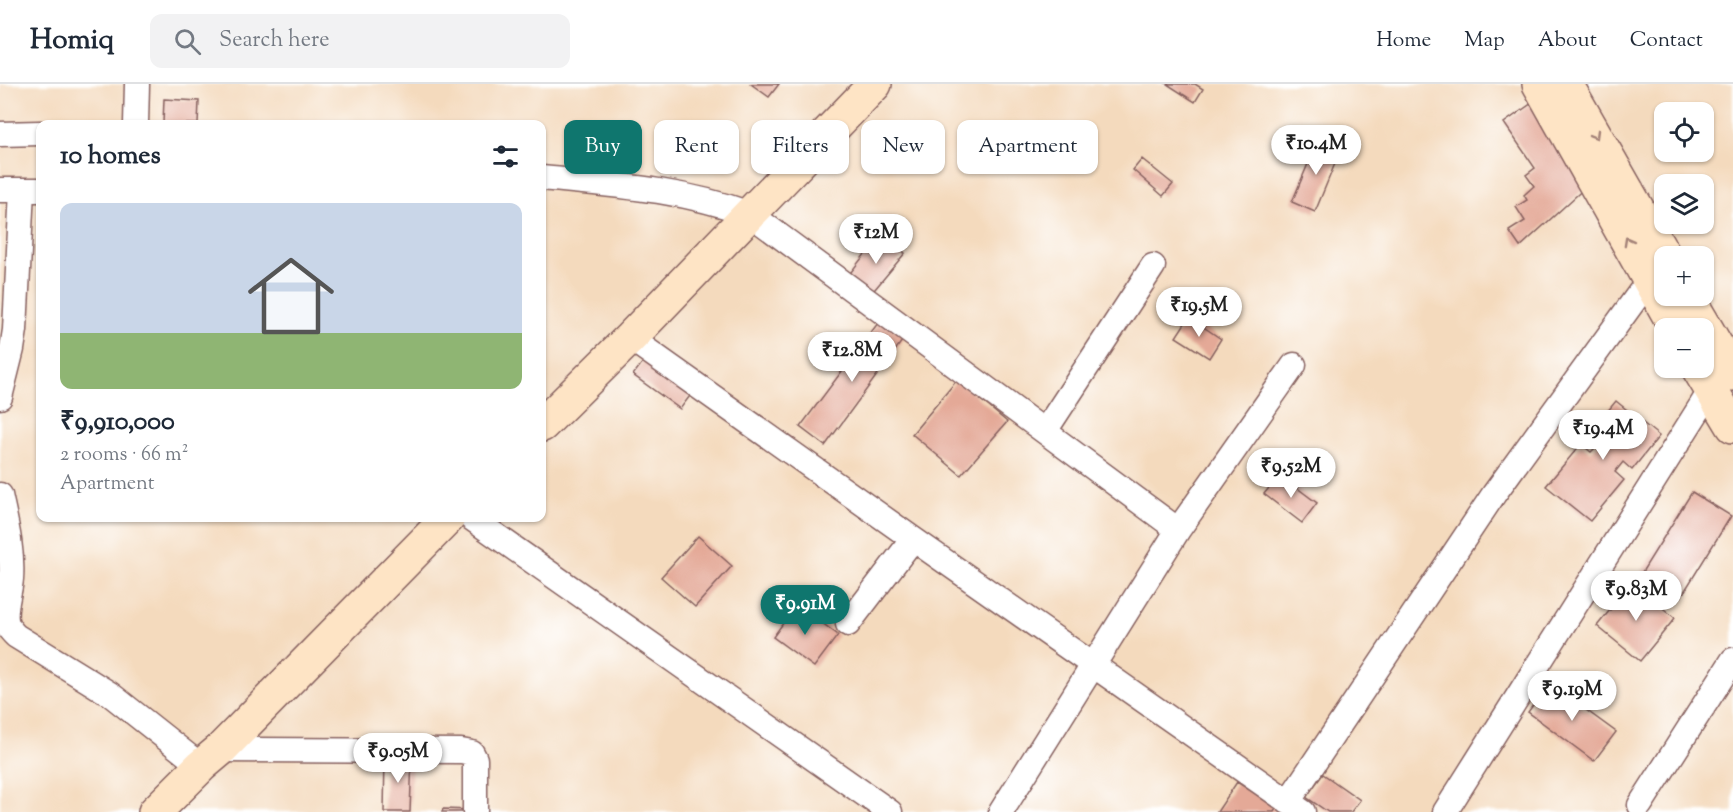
<!DOCTYPE html>
<html lang="en">
<head>
<meta charset="utf-8">
<style>
  body { margin:0; font-family:"Sorts Mill Goudy",serif; background:#f2f2f3; color:#1f2937; height:100vh; display:flex; flex-direction:column; font-size:22px; white-space:nowrap }
  * { box-sizing:border-box; margin:0 }
  p { font-size:20px; color:#747a83 }
  .icon { flex:none; width:33px; height:33px; fill:none; stroke:currentColor; stroke-width:2; stroke-linecap:round; stroke-linejoin:round }
  .map { position:relative; flex:1; overflow:hidden }
  .drawer { position:absolute; left:36px; top:36px; width:510px; height:402px; display:flex; flex-direction:column; background:#fff; border-radius:12px; box-shadow:0 2px 4px #0004 }
  .drawer>* { flex:none }
  .hud { position:absolute; left:564px; top:36px; width:570px; height:54px; display:flex; gap:12px }
  .tools { position:absolute; left:1654px; top:18px; display:grid; gap:12px }
  .tools a { display:grid; place-items:center; width:60px; height:60px; border-radius:12px; background:#fff; box-shadow:0 2px 4px #0004; font-size:30px }
  .price { position:absolute; translate:-50% -51px; padding:0 14px; border-radius:21px; background:#fff; color:#222; font-size:20px; line-height:39px; filter:drop-shadow(0 2px 3px #0008) }
  .price::after { content:''; position:absolute; left:50%; top:36px; width:18px; height:14px; margin-left:-9px; background:inherit; clip-path:polygon(0 0,100% 0,50% 100%) }
  .price.on { background:#0f766e; color:#fff }
  ul { padding:0; list-style:none }
  li { display:grid; align-content:center; gap:12px; height:318px; padding:0 24px }
  li+li { border-top:2px solid #e0e1e3 }
  li span { display:grid; place-items:center; height:186px; border-radius:12px; color:#555 }
  li>.icon { margin-inline-start:auto }
  span .icon { width:108px; height:108px; fill:#fffc; stroke-width:1 }
  li b { font-size:26px }
  h2 { display:flex; justify-content:space-between; align-items:center; height:72px; padding:0 24px; font-size:26px }
  .tag { padding:0 21px; border-radius:12px; background:#fff; box-shadow:0 2px 4px #0004; font-size:21px; line-height:54px }
  .tag.on { background:#0f766e; color:#fff }
  header { display:flex; align-items:center; gap:36px; box-sizing:border-box; height:84px; padding:0 30px; background:#fff; border-bottom:2px solid #e0e1e3 }
  header strong { font-size:28px }
  nav { display:flex; gap:33px; margin-inline-start:auto; font-size:21px }
  .search { width:420px; height:54px; background:#f2f2f3; display:flex; align-items:center; gap:15px; box-sizing:border-box; padding:0 21px; border-radius:12px; color:#747a83; font-size:22px }
  .map>svg:first-child { display:block }
  .building { fill:#e4a997 }
  .lines { fill:none; stroke-linecap:round; stroke-linejoin:round }
  .street-casing { stroke:#86605e; stroke-width:27 }
  .secondary-casing { stroke:#86605e; stroke-width:36 }
  .street { stroke:#fff; stroke-width:24 }
  .secondary { stroke:#fee4c5; stroke-width:33 }
  .oneway { stroke:#a48278 }
</style>
</head>
<body>
<header>
<strong>Homiq</strong>
<div class="search"><svg class="icon" aria-label="search" viewBox="0 0 24 24"><circle cx="10" cy="10" r="6"/><path d="M15 15l6 6"/></svg>Search here</div>
<nav><a>Home</a><a>Map</a><a>About</a><a>Contact</a></nav>
</header>
<div class="map">
<svg width="1733" height="728" viewBox="0 0 1733 728">
  <rect width="100%" height="100%" fill="#fff"/>
  <filter id="ink" filterUnits="userSpaceOnUse"><feTurbulence type="fractalNoise" baseFrequency=".0167" numOctaves="2"/><feDisplacementMap in="SourceGraphic" scale="12" xChannelSelector="R" yChannelSelector="G"/><feConvolveMatrix kernelMatrix="1 2 1 2 8 2 1 2 1" color-interpolation-filters="sRGB"/></filter>
  <filter id="wash" filterUnits="userSpaceOnUse"><feTurbulence type="fractalNoise" baseFrequency=".008" numOctaves="4" result="noise"/><feDisplacementMap in="SourceGraphic" scale="24" xChannelSelector="R" yChannelSelector="G"/><feGaussianBlur stdDeviation="1.35" result="paint"/><feColorMatrix in="noise" values="0 0 0 0 0 0 0 0 0 0 0 0 0 0 0 0 0 1.4 0 .05"/><feComposite in="paint" operator="in"/></filter>
  <g filter="url(#wash)">
    <rect width="100%" height="100%" fill="#f4dabd"/>
    <g id="blocks">
      <path class="building" d="M751,0H779L769,13Z
        M1167,0H1195L1203,5L1195,18Z
        M164,15L199,17L198,40H163Z
        M1532,19L1588,101L1520,163L1509,147L1525,137L1516,123L1527,116L1524,111L1534,102L1526,91L1535,84L1504,39Z
        M1318,56L1341,65L1315,128L1292,118Z
        M1142,75L1173,100L1163,112L1133,86Z
        M881,150L905,169L870,211L847,193Z
        M1189,233L1221,255L1209,274L1176,253Z
        M881,235L905,253L825,362L800,343Z
        M646,274L693,308L680,325L633,291Z
        M957,296L1007,338L961,391L912,350Z
        M1616,317L1659,352L1632,386L1623,378L1615,388L1624,396L1590,437L1546,402L1581,360L1591,368L1599,360L1588,351Z
        M1280,391L1317,419L1302,439L1264,410Z
        M1692,408L1731,432L1681,513L1642,488Z
        M698,452L732,482L695,523L661,493Z
        M1632,499L1675,534L1640,577L1597,542Z
        M797,520L838,551L814,583L773,553Z
        M1549,599L1616,648L1594,677L1528,628Z
        M385,672H412L410,728H384Z
        M1323,690L1360,716L1351,728H1328L1306,713Z
        M1237,698L1277,723L1274,728H1217Z
        M443,725L471,726V728H442Z"/>
    </g>
  </g>
  <g filter="url(#ink)">
    <use href="#blocks" fill-opacity="0" stroke="#86605e" stroke-width="1.5"/>
    <g class="lines">
      <defs>
        <path id="street" d="M136,40L137,0
          M0,50L40,49
          M542,94C614,101 681,105 750,130L1178,446
          M0,106H40
          M630,254L913,455L1303,728
          M0,313L12,265L15,246L22,106
          M1045,347L1153,182
          M0,411C6,439 13,466 11,495C10,508 4,523 6,536C7,543 11,547 16,552L110,610L201,682
          M471,434L890,728
          M848,540L913,455
          M220,666L461,667L472,669L475,675V728
          M1288,718L1494,410L1649,196
          M1640,721L1733,576
          M1001,728L1178,446L1294,281
          M1445,728L1711,306"/>
        <path id="secondary" d="M1539,0L1676,244
          M1566,0L1665,173
          M1687,212L1733,290
          M1698,284L1733,342
          M542,341L630,254L875,0
          M155,728L201,682L220,666L448,434"/>
      </defs>
      <use href="#street" class="street-casing"/>
      <use href="#secondary" class="secondary-casing"/>
      <use href="#street" class="street"/>
      <use href="#secondary" class="secondary"/>
    </g>
    <defs><path id="oneway-chevron" d="M-2-3.5L2.5 0L-2 3.5" fill="none" stroke-width="1.6" stroke-linecap="round" stroke-linejoin="round" transform="scale(1.5)"/></defs>
    <g class="oneway">
      <use href="#oneway-chevron" transform="translate(1595 51) rotate(60)"/>
      <use href="#oneway-chevron" transform="translate(1628 157) rotate(-119)"/>
    </g>
  </g>
</svg>
<div class="tools">
<a><svg class="icon" aria-label="locate" viewBox="0 0 24 24"><circle cx="12" cy="12" r="6"/><path d="M12 2v4M12 18v4M2 12h4M18 12h4"/></svg></a>
<a><svg class="icon" aria-label="layers" viewBox="0 0 24 24"><path d="M12 4l9 5-9 5-9-5zM3 14l9 5 9-5"/></svg></a>
<a>+</a>
<a>−</a>
</div>
<b class="price" style="left:1316px;top:92px">₹10.4M</b>
<b class="price" style="left:876px;top:181px">₹12M</b>
<b class="price" style="left:1199px;top:254px">₹19.5M</b>
<b class="price" style="left:852px;top:299px">₹12.8M</b>
<b class="price" style="left:1603px;top:377px">₹19.4M</b>
<b class="price" style="left:1291px;top:415px">₹9.52M</b>
<b class="price" style="left:1636px;top:538px">₹9.83M</b>
<b class="price on" style="left:805px;top:552px">₹9.91M</b>
<b class="price" style="left:1572px;top:638px">₹9.19M</b>
<b class="price" style="left:398px;top:700px">₹9.05M</b>
<div class="hud">
<a class="tag on">Buy</a>
<a class="tag">Rent</a>
<a class="tag">Filters</a>
<a class="tag">New</a>
<a class="tag">Apartment</a>
</div>
<section class="drawer">
<h2>10 homes<svg class="icon" aria-label="filters" viewBox="0 0 24 24"><path d="M4 7h16M4 17h16"/><circle cx="9" cy="7" r="2"/><circle cx="15" cy="17" r="2"/></svg></h2>
<ul>
<li><span style="background:linear-gradient(#c9d6e8 70%,#8fb573 0)"><svg class="icon" aria-label="home" viewBox="0 0 24 24"><path d="M3 11l9-7 9 7M6 9v11h12V9"/></svg></span><div><b>₹9,910,000</b><p>2 rooms · 66 m²</p><p>Apartment</p></div></li>
</ul>
</section>
</div>
</body>
</html>
